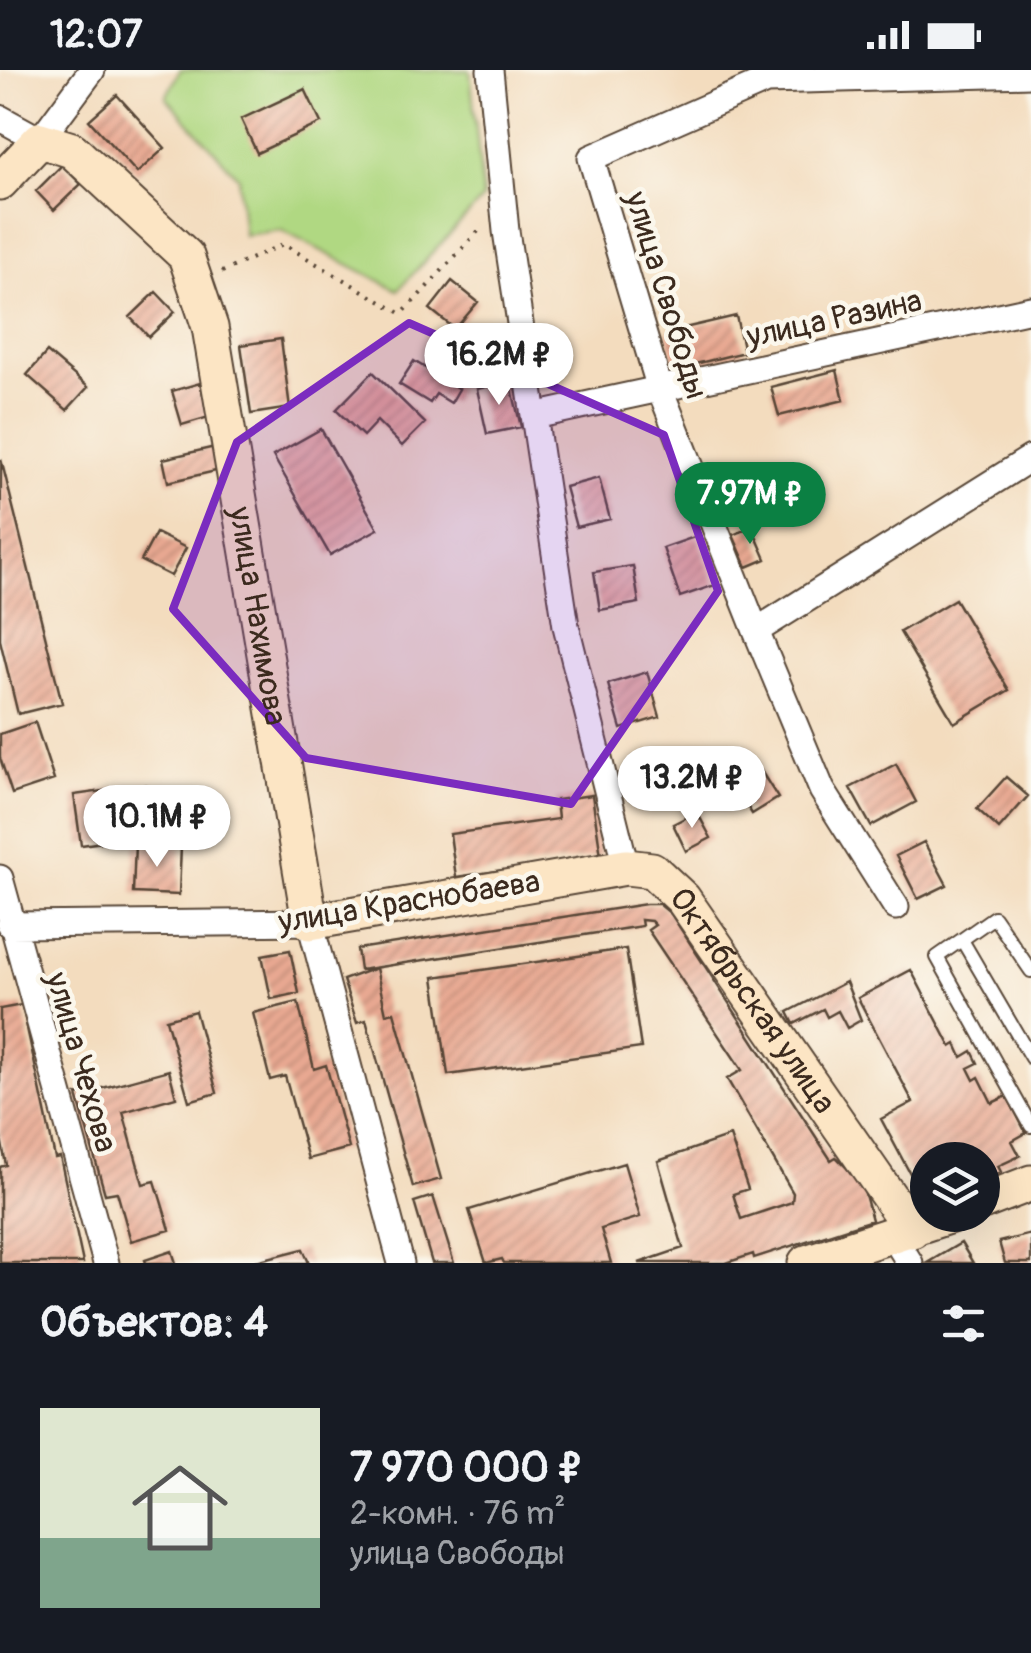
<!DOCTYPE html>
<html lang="ru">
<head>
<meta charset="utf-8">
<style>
  body { margin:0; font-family:Pangolin,sans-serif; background:#242831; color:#f1f3f6; height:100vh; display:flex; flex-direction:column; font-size:38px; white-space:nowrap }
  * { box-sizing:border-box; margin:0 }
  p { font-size:32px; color:#9ea1a6 }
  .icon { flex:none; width:55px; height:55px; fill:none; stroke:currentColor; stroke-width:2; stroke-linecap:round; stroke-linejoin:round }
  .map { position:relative; height:1193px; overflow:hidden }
  .panel { display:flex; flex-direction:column; background:#171b24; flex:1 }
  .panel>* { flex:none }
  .fabs { position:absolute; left:910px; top:1072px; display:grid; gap:20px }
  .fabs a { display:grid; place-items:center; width:90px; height:90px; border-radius:50%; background:#171b24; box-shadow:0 10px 40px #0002; font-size:50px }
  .price { position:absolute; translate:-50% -85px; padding:0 22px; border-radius:35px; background:#fff; color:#222; font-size:32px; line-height:65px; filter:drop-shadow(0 2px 5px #0008) }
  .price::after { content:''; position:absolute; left:50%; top:60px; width:30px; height:22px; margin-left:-15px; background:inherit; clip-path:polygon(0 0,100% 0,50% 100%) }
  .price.current { background:#0b8043; color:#fff }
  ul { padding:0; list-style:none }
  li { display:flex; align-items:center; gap:30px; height:250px; padding:0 40px }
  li+li { border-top:2px solid #363941 }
  li span { display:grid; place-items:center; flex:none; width:280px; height:200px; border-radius:0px; color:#555 }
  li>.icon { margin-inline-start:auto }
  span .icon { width:120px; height:120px; fill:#fffc; stroke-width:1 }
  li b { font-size:42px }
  h2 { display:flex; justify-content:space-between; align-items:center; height:120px; padding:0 40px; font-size:42px }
  .status { display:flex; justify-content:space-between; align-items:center; height:70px; padding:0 50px; background:#171b24; direction:ltr }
  .status svg { height:28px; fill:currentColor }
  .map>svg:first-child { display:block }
  .green { fill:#b0d882; stroke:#768150; stroke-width:2.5 }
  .building { fill:url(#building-hatch) }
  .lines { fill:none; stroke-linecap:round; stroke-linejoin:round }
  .lane-casing { stroke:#574536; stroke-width:16 }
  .street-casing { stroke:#574536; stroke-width:29 }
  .secondary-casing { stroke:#574536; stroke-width:39 }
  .path { stroke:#574536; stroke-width:4; stroke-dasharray:2.5 8; stroke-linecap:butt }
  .lane { stroke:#fff; stroke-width:12 }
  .street { stroke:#fff; stroke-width:25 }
  .secondary { stroke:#fce5c4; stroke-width:35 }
  .marked { fill:#7b2cbf; fill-opacity:0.2; stroke:#7b2cbf; stroke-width:8; stroke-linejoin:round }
  .labels { text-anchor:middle; stroke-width:9; stroke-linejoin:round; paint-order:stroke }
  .street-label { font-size:32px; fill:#3b2a1e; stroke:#fbf7ec }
</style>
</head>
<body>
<div class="status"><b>12:07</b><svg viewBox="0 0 49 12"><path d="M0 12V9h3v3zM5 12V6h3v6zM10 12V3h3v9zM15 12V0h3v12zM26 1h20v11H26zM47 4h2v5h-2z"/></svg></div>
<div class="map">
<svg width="1031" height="1193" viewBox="0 0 1031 1193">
  <defs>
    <pattern id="building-hatch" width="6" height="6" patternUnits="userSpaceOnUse" patternTransform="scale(2.5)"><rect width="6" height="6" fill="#e9a992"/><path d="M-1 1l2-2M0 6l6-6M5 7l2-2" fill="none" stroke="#be8a77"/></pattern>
  </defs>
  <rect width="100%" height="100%" fill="#fbf7ec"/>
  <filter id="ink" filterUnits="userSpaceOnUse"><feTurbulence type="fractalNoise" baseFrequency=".01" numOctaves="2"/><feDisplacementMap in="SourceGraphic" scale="20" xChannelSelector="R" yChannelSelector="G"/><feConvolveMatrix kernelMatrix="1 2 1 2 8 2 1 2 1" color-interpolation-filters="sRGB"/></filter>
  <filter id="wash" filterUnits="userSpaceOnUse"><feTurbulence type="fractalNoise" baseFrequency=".0048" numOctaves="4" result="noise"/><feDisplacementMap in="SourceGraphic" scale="40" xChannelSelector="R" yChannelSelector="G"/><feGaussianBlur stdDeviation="2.25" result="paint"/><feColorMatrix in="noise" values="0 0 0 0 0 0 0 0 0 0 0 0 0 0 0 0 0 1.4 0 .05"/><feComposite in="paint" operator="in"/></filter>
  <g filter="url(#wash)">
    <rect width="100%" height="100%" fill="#f3dcbe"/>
    <path class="green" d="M180,0H470L483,128L398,220L281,160L244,165L238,107L166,27Z"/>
    <g id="blocks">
      <path class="building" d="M305,19L321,53L257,83L241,49Z
        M117,25L165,78L137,103L89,50Z
        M62,95L81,114L54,140L36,121Z
        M452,211L478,232L455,259L430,239Z
        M156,222L175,242L149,267L130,247Z
        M736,246L744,282L675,299L667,262Z
        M281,269L290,338L251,344L241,275Z
        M47,282L88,317L67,340L27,305Z
        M414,291L459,319L451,333L436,324L430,333L399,314Z
        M837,300L844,330L779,346L771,317Z
        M373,302L425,353L402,376L377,351L363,366L336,340Z
        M510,311L521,357L487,364L477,319Z
        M200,313L209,347L182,355L172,321Z
        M321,359L378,459L330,485L273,386Z
        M215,377L220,400L168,412L163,389Z
        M1,389L62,633L18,644L0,570Z
        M599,408L610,449L576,457L565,417Z
        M752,457L766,489L747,497L733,465Z
        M156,463L186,478L171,506L141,491Z
        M697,466L715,515L680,527L663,478Z
        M633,496L639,533L600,540L594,502Z
        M955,529L1009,620L954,653L900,562Z
        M647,602L660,647L621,659L608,614Z
        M35,652L54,710L12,724L0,688V664Z
        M896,694L916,732L871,756L850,718Z
        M761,701L778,728L752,744L735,717Z
        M1006,707L1028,726L999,759L977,739Z
        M146,715L153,765L81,775L74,725Z
        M592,725L601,786L456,807L450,764L558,749L556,730Z
        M697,742L711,768L686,781L673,754Z
        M924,772L947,815L918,829L896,786Z
        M135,774L181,776L179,825L133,823Z
        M646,834H659L671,844L831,1090L836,1087L868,1120L864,1121L872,1150L754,1188L753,1184L726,1193H639L683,1178L658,1091L730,1066L748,1119L733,1124L741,1149L792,1132L793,1123L727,1009L742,1000L648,860L655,855L651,851L641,850L642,856L360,900L357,879Z
        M626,879L641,978L448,1005L434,907Z
        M290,880L299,923L271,929L262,885Z
        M376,898L386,944L394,942L441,1109L413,1117L366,950L357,953L343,910Z
        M911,900L951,977L956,974L962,987L972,981L978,993L968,998L974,1010L979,1007L992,1033L1007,1026L1026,1063L1012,1071L1020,1086L998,1096L1001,1102L982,1112V1090H928V1129L921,1124L881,1049L913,1032L858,928Z
        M846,912L861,950L847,958L838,941L827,947L823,939L794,954L788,942Z
        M298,932L314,999L326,995L349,1078L308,1089L285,1006L270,1010L253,943Z
        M22,935L55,1088L60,1087L83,1193H0V1097L6,1095L0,1063V939Z
        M195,941L217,1023L189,1031L166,949Z
        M169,1000L176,1027L123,1042L143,1114L155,1111L170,1160L131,1171L117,1122L105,1124L77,1025Z
        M624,1093L640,1147L601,1159L611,1193H504L502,1189L486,1193L469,1140Z
        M433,1126L454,1193H432L414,1132Z
        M1031,1164V1193H1005L999,1172Z
        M961,1173L973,1193H927Z
        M303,1179L309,1193H252V1192Z
        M172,1181L176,1193H146L145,1190Z"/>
    </g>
  </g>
  <g filter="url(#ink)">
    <use href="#blocks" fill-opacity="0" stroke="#574536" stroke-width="2.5"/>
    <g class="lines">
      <defs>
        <path id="lane" d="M962,870L1031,988
          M1031,901L994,847L937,887L1031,1056"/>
        <path id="street" d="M490,0L506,161L566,556L626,797
          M773,0L766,11L591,88L660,319L756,561L822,720L896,837
          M766,11L1031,4
          M0,48L40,70L92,0
          M534,346L1031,239
          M756,561L1031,388
          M0,808L106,1193
          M10,855L310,852L401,1193
          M893,1166L910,1193"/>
        <g id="secondary">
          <path id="s1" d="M0,112L40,70L72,80L186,186L210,257L310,852L626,797L652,800L683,829L912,1160"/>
          <path d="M982,1132L1031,1113"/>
          <path d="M806,1193L951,1145"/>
        </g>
      </defs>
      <use href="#lane" class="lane-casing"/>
      <use href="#street" class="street-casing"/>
      <use href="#secondary" class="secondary-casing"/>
      <path class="path" d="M222,202L283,174L402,244L483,156"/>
      <use href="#lane" class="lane"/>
      <use href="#street" class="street"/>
      <use href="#secondary" class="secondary"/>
    </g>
  </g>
  <path class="marked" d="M409,253L664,365L718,521L571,734L306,688L173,539L237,372Z"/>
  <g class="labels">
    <g class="street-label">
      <text transform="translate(667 225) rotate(73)" y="11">улица Свободы</text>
      <text transform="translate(834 248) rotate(-12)" y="11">улица Разина</text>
      <text dy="11" stroke="none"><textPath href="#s1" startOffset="615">улица Нахимова</textPath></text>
      <text transform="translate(409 831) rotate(-9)" y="11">улица Краснобаева</text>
      <text dy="11" stroke="none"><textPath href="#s1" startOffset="1438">Октябрьская улица</textPath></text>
      <text transform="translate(82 992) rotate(74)" y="11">улица Чехова</text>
    </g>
  </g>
</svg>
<div class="fabs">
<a><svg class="icon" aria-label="layers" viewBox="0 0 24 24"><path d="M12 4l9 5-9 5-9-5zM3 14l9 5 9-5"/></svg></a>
</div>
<b class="price" style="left:499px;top:338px">16.2M ₽</b>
<b class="price current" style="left:750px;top:477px">7.97M ₽</b>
<b class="price" style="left:692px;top:761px">13.2M ₽</b>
<b class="price" style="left:157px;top:800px">10.1M ₽</b>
</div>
<section class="panel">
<h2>Объектов: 4<svg class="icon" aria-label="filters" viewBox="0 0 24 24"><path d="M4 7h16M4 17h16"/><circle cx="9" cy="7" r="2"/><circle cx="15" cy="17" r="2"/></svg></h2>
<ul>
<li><span style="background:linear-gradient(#dfe7d0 65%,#7fa58c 0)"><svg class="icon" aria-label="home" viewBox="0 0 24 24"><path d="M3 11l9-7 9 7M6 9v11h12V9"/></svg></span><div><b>7 970 000 ₽</b><p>2-комн. · 76 m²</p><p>улица Свободы</p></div></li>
</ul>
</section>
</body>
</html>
